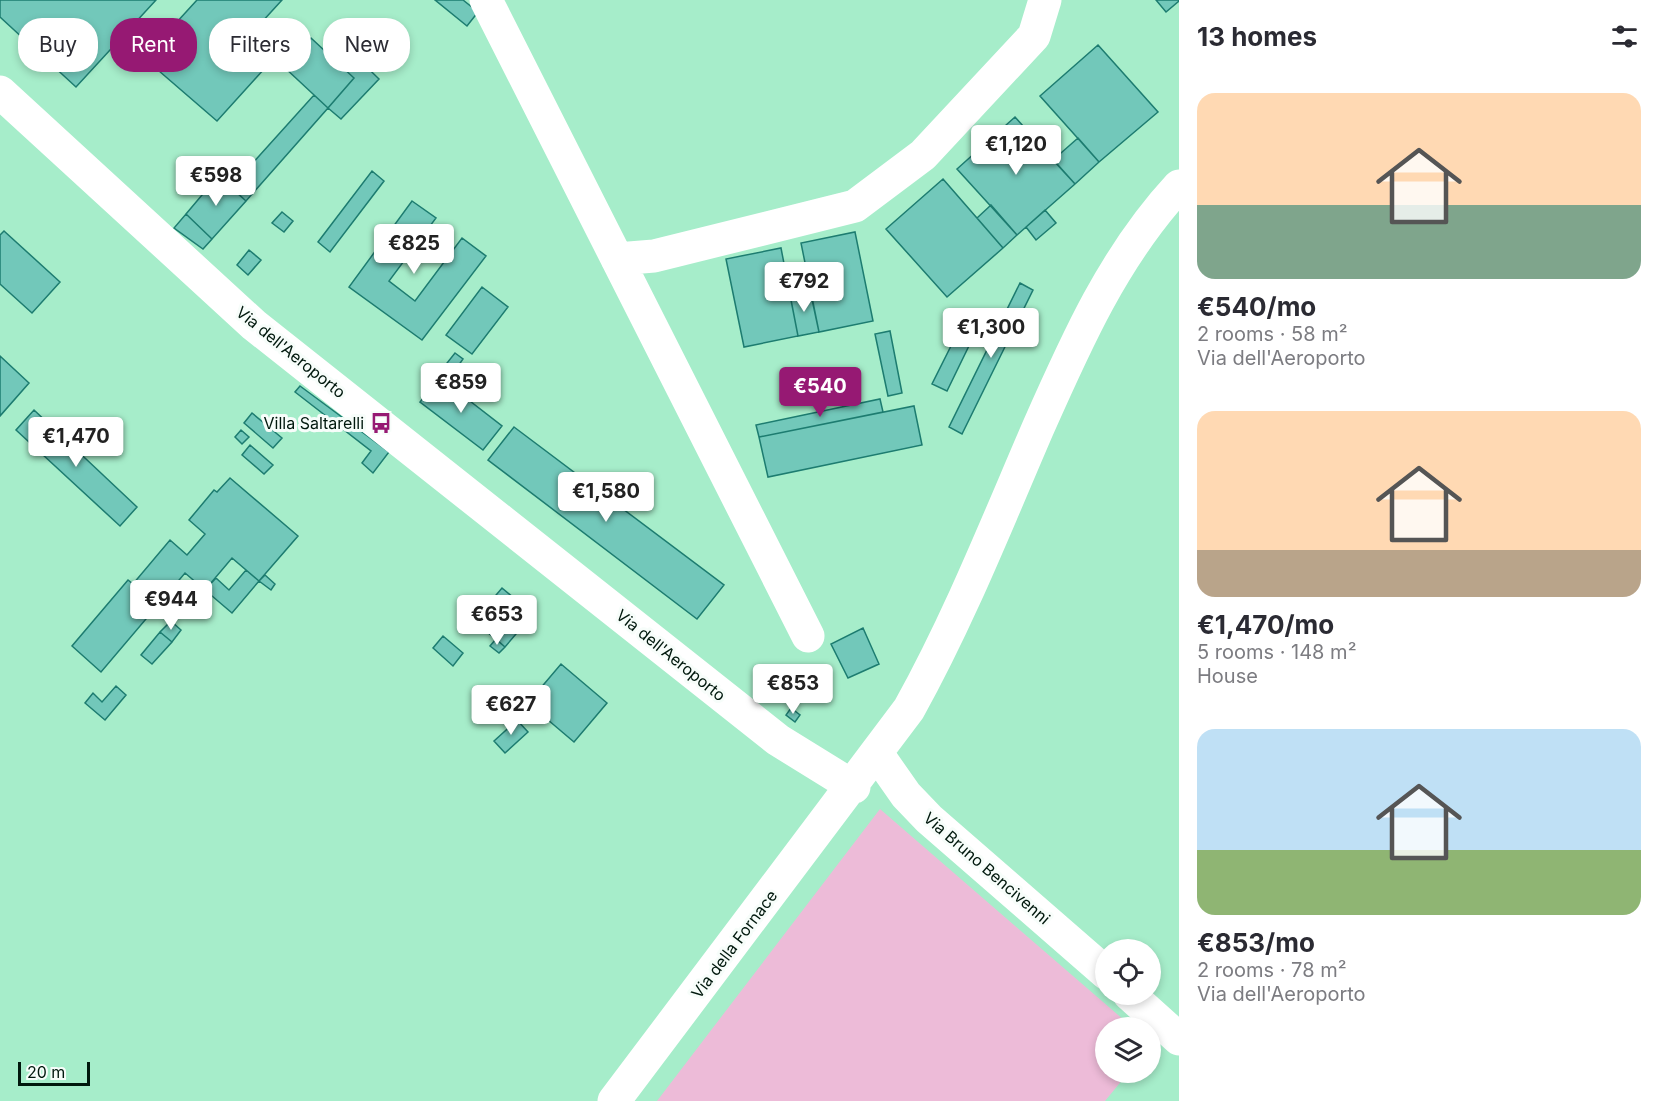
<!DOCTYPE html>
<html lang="en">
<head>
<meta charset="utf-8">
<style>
  body { margin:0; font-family:Inter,sans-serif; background:#f7f7f7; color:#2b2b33; height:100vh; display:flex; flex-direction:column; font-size:22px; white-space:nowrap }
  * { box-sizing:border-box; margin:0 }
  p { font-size:20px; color:#7c7c81 }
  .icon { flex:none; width:33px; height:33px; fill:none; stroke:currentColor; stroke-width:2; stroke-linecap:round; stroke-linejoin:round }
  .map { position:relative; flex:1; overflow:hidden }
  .panel { display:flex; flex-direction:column; background:#fff; width:480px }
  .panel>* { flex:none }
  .guide { position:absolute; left:18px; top:18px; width:570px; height:54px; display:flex; gap:12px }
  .tools { position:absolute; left:1095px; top:939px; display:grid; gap:12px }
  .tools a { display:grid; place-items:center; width:66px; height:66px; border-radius:50%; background:#fff; box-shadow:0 3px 9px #0003; font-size:30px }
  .scale { position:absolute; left:18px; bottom:15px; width:72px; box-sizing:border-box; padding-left:6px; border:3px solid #00180d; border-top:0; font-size:16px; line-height:21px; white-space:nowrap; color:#00180d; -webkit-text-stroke:4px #f7fdfa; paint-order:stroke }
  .price { position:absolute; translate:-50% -51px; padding:0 14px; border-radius:6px; background:#fff; color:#222; font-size:20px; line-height:39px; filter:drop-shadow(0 2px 3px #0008) }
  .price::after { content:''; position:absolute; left:50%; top:36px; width:18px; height:14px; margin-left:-9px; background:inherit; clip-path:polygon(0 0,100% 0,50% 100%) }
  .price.current { background:#961973; color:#fff }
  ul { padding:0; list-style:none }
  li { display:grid; align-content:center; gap:12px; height:318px; padding:0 18px }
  li span { display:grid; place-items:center; height:186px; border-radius:18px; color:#555 }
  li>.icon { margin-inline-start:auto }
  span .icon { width:108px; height:108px; fill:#fffc; stroke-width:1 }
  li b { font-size:26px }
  h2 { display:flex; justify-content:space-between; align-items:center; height:72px; padding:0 18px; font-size:26px }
  .chip { padding:0 21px; border-radius:24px; background:#fff; box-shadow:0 3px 9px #0003; font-size:21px; line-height:54px }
  .chip.current { background:#961973; color:#fff }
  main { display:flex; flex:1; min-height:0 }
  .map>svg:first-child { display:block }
  .green { fill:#edbbd8 }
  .building { fill:#72c8ba; stroke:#1d7c70; stroke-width:1.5 }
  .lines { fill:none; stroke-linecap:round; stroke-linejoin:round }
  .minor { stroke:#fff; stroke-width:33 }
  .labels { text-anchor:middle; stroke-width:6; stroke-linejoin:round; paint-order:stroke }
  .street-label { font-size:16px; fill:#00180d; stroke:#f7fdfa }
  .poi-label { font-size:16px; fill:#00180d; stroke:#f7fdfa; text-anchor:end }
</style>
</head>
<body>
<main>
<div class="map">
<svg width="1179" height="1101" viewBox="0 0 1179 1101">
  <rect width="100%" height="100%" fill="#a6edca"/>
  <path class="green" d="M880,809L1132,1027L1106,1028V1072L1128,1073L1105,1101H657Z"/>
  <path class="building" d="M0,0H156L76,87L0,17Z
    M197,0H282L250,35L275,57L217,121L144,58Z
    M435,0H463L478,12L467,26Z
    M1156,0H1179V1L1166,12Z
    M311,38L354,78L328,108L284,67Z
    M341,42L379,79L341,119L328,108L354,78L329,55Z
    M1098,45L1158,112L1099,162L1040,96Z
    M314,95L328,108L246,201L231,187Z
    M1015,117L1075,184L1017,235L957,169Z
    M1078,138L1099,162L1075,184L1053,160Z
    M372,171L384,181L330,252L318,242Z
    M218,176L246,201L212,239L186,214Z
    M943,179L1003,248L947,297L886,229Z
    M412,201L436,218L389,281L415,301L462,238L486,256L422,340L349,287Z
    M991,205L1017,235L1003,248L977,218Z
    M1045,210L1056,223L1036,240L1026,227Z
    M282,212L293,221L284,232L272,223Z
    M186,214L212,239L203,249L174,228Z
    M4,231L60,282L32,313L0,284V235Z
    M855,232L873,321L819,332L801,243Z
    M781,248L798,336L744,347L726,259Z
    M249,250L261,260L248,275L237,265Z
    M1020,283L1033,290L962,434L949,427Z
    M482,287L508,307L472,354L446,335Z
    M810,290L819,332L798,336L790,295Z
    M968,312L982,319L947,391L932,384Z
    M890,331L902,393L888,396L875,334Z
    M455,353L463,359L452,375L443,368Z
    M0,356L29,383L0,416Z
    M439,377L502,426L483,450L420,402Z
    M300,386L389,452L373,473L362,463L371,451L295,392Z
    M880,399L883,412L759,437L756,425Z
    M914,406L922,445L768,477L759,437Z
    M34,410L137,507L120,526L16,430Z
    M252,413L282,438L273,448L244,423Z
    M514,427L724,585L697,619L488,460Z
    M241,430L249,437L242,444L235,437Z
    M250,445L273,465L264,474L242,455Z
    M230,478L298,536L259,581L232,558L205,590L185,573L101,672L72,646L128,580L133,584L170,540L187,555L205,534L189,520L214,490L217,492Z
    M246,570L259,581L232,613L205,590L216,578L229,590Z
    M265,575L275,584L271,590L259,581Z
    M502,588L533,614L505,647L474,621Z
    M171,621L181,630L172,642L160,632Z
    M863,628L879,664L848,678L831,644Z
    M160,632L172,642L152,664L141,655Z
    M443,636L463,653L453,666L433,648Z
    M496,639L505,647L499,653L490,646Z
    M561,664L607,703L574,742L528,703Z
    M116,686L126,695L105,720L85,703L93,693L102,702Z
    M791,708L800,715L795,722L786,715Z
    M517,720L528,732L505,753L494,741Z"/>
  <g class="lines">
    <path class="minor" d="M486,0L808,636
      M0,92L254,325L778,740L854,787
      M617,259L654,256L855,206L923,155L1034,36L1045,0
      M878,755L906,795L929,819L1106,973
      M1129,994L1179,1039
      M614,1101L909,709C959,619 997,523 1038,428C1076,342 1114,256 1179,186"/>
  </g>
  <defs>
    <symbol id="bus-bare" viewBox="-9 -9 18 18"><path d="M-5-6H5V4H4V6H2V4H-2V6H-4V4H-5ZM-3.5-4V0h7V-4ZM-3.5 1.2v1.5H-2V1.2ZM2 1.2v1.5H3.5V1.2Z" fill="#961973" stroke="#f7fdfa" stroke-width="2.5" paint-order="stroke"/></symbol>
  </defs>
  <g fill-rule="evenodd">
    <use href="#bus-bare" x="366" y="408" width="30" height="30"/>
  </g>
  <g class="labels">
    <g class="street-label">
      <text transform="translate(291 352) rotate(39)" y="6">Via dell'Aeroporto</text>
      <text transform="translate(671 655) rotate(39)" y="6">Via dell'Aeroporto</text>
      <text transform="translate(987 868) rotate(41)" y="6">Via Bruno Bencivenni</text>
      <text transform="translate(734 944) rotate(-53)" y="6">Via della Fornace</text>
    </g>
    <g class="poi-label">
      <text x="364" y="429">Villa Saltarelli</text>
    </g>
  </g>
</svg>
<div class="tools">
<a><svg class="icon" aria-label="locate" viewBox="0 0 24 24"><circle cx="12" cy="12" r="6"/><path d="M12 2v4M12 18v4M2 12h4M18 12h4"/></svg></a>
<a><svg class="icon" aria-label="layers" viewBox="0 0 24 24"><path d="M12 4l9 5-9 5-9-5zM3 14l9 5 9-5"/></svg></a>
</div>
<div class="scale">20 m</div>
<b class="price" style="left:1016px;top:176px">€1,120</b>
<b class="price" style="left:216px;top:207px">€598</b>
<b class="price" style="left:414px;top:275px">€825</b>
<b class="price" style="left:804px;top:313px">€792</b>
<b class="price" style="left:991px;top:359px">€1,300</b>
<b class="price" style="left:461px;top:414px">€859</b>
<b class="price current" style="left:820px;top:418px">€540</b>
<b class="price" style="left:76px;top:468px">€1,470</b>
<b class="price" style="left:606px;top:523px">€1,580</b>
<b class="price" style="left:171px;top:631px">€944</b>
<b class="price" style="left:497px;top:646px">€653</b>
<b class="price" style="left:793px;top:715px">€853</b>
<b class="price" style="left:511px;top:736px">€627</b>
<div class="guide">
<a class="chip">Buy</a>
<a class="chip current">Rent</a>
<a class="chip">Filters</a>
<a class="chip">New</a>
</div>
</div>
<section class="panel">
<h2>13 homes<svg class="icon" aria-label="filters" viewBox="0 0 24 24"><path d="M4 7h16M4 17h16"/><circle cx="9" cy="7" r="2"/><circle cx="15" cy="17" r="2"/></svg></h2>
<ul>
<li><span style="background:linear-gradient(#ffd9b3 60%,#7fa58c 0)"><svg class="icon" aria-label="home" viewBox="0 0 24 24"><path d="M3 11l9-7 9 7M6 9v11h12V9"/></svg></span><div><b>€540/mo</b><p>2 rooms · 58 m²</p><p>Via dell'Aeroporto</p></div></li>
<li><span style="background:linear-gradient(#ffd9b3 75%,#b9a48a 0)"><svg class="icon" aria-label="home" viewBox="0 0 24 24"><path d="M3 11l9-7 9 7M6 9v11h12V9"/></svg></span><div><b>€1,470/mo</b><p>5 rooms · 148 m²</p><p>House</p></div></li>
<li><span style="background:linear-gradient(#bfe0f5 65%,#8fb573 0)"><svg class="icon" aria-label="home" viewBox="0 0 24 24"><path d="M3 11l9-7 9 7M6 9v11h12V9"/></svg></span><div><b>€853/mo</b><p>2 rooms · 78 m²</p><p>Via dell'Aeroporto</p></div></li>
</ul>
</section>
</main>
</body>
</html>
